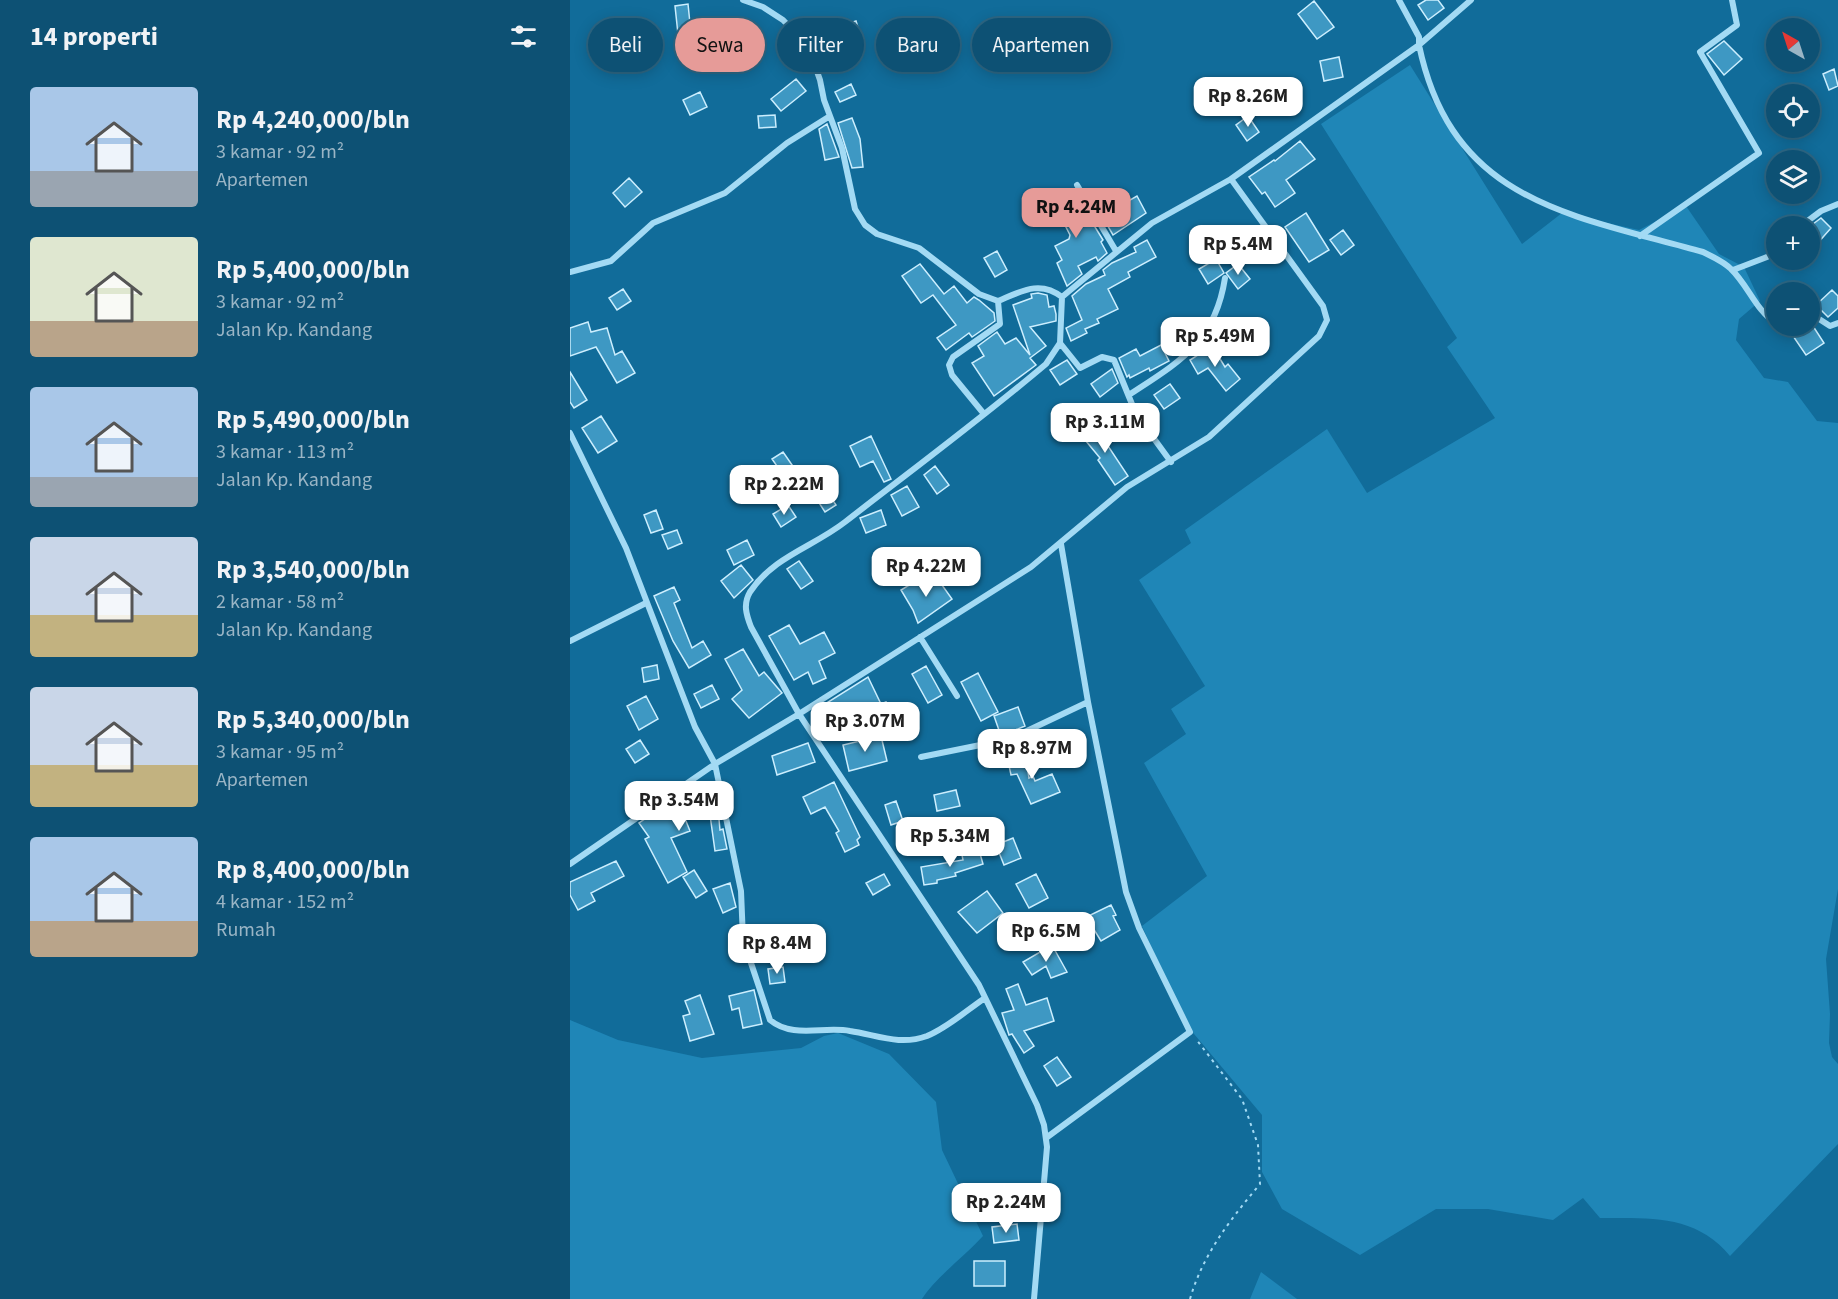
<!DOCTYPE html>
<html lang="id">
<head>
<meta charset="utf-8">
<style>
  body { margin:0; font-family:"Source Sans 3",sans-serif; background:#1b5b7c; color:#f1f3f6; height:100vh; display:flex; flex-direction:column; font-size:22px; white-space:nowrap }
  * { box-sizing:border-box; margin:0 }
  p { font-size:20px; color:#9ab5c5 }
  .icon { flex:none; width:33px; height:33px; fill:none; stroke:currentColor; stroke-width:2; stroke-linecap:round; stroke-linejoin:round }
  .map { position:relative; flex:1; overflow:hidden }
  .details { display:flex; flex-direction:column; background:#0d5174; width:570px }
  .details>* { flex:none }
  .top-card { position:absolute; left:18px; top:18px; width:570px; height:54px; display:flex; gap:12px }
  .needle { width:39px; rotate:321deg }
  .controls { position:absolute; left:1196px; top:18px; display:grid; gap:12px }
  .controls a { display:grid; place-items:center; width:54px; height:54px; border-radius:50%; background:#0d5174; box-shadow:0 3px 15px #0003,0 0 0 2px #2d6886; font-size:30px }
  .price { position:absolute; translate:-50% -51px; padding:0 14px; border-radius:12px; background:#fff; color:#222; font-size:20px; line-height:39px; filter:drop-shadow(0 2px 3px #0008) }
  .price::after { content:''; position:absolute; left:50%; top:36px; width:18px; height:14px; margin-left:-9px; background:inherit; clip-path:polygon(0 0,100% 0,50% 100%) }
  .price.current { background:#e69b98; color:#111 }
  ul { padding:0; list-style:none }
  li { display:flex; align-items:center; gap:18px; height:150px; padding:0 30px }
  li span { display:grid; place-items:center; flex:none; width:168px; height:120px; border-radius:6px; color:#555 }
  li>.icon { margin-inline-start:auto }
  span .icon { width:72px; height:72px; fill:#fffc; stroke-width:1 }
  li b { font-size:26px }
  h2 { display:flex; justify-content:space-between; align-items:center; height:72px; padding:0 30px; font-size:26px }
  .tag { padding:0 21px; border-radius:27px; background:#0d5174; box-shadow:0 3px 15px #0003,0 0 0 2px #2d6886; font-size:21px; line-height:54px }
  .tag.current { background:#e69b98; color:#111 }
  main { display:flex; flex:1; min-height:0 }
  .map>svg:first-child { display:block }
  .green { fill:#1f86b7 }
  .building { fill:#3e98c3; stroke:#cceefe; stroke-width:1.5 }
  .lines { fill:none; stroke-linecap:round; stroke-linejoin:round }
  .path { stroke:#a3daf4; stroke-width:2; stroke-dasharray:3 4.5; stroke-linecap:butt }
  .street { stroke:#a3daf4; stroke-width:6 }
</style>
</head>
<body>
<main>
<section class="details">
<h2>14 properti<svg class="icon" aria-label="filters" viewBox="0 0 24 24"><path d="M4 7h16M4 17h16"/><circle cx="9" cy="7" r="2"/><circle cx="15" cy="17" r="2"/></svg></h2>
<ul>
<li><span style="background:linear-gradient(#a9c7e8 70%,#9aa5b1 0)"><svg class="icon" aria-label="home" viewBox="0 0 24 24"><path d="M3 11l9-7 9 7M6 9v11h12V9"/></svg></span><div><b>Rp 4,240,000/bln</b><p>3 kamar · 92 m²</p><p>Apartemen</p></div></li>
<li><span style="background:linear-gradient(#dfe7d0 70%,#b9a48a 0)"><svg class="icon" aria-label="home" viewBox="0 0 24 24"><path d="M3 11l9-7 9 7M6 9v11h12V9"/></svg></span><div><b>Rp 5,400,000/bln</b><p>3 kamar · 92 m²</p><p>Jalan Kp. Kandang</p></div></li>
<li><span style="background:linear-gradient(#a9c7e8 75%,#9aa5b1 0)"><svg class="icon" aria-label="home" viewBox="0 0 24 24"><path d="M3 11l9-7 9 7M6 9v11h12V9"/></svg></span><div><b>Rp 5,490,000/bln</b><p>3 kamar · 113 m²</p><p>Jalan Kp. Kandang</p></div></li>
<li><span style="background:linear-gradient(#c9d6e8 65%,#c2b280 0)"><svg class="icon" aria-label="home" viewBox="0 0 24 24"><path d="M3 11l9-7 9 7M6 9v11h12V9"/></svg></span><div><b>Rp 3,540,000/bln</b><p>2 kamar · 58 m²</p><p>Jalan Kp. Kandang</p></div></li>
<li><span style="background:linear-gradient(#c9d6e8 65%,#c2b280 0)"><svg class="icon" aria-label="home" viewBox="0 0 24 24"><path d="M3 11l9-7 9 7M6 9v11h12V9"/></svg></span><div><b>Rp 5,340,000/bln</b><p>3 kamar · 95 m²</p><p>Apartemen</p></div></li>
<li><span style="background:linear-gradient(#a9c7e8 70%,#b9a48a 0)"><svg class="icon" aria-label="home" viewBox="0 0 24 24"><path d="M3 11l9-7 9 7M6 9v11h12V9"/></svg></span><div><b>Rp 8,400,000/bln</b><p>4 kamar · 152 m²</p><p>Rumah</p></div></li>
</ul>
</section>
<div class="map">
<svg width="1268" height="1299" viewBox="0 0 1268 1299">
  <rect width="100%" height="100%" fill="#116c9a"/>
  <path class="green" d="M840,65L952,244L992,213L1069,230L1116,206L1149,254L1174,267L1190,301L1169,319L1166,340L1194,378L1218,382L1247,421L1268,423V889L1256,959L1260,1014L1259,1043L1262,1057L1268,1064V1144L1160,1256C1126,1214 1079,1218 1030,1218L1013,1198L983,1220L918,1209H866L790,1255L712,1209L692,1172V1115L614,1022L572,926L637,876L574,763L616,734L601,709L635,686L569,580L621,543L615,530L757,429L797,493L925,418L877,347L887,338L751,124Z
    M0,1020L48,1040L132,1058L231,1048L254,1036L268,1033L319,1054L366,1102L372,1150L413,1236C395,1256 365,1278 352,1299H0Z
    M691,1272L727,1299H680Z"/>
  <path class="building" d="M856,0H868L874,8L858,20L848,5Z
    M744,1L764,27L747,39L728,14Z
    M118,4L121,33L108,34L105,6Z
    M286,21L291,37L276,41L271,26Z
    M1154,41L1172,59L1154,75L1137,54Z
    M769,57L773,77L754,81L750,61Z
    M1264,69L1268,86L1259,90L1253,74Z
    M226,79L236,91L211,111L201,99Z
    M281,84L286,95L270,102L265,92Z
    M130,92L137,107L120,115L113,100Z
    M205,115L206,127L189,128L188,116Z
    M678,116L689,132L677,141L666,125Z
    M282,118L290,139L293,167L282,168L268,123Z
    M257,124L269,157L255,160L249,129Z
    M730,141L745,159L716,180L725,193L705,207L695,192L692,194L679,177L704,160L705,161Z
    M59,178L72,192L55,207L43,193Z
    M499,189L517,225L522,222L533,240L531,242L537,253L528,261L526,257L508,266L512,274L497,286L487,263L492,260L485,246L499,239L500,235L481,198Z
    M567,196L576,213L543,235L532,216Z
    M736,213L759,250L739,262L715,227Z
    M1251,218L1261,228L1239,253V227Z
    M773,230L784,245L771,255L760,240Z
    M577,240L586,257L558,272L560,277L538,289L548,309L527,319L529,323L515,329L517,333L501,341L496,328L512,320L502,296L516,284L535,275L533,270L542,263L566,252L564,247Z
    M427,251L437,270L425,277L414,258Z
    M646,259L654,273L638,284L629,269Z
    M350,264L374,294L384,286L397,303L404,297L409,300L424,313L425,321L402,337L399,333L376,350L367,338L386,325L363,295L351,303L332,276Z
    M668,264L680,279L668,289L656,273Z
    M53,289L61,301L47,310L39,298Z
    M1262,290L1268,296V308L1258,317L1246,305Z
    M468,293L477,295L479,307L484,306L486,314V321L460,327L476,346L460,358L466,365L424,396L402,363L414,356L408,346L427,332L435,344L446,338L460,355L443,305L462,298L461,294Z
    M18,322L21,332L37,328L45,355L52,351L65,373L47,383L26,347L0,356V328Z
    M1241,323L1254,343L1236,355L1223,336Z
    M591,345L599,361L580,371L579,368L560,378L559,375L557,377L549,358L566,349L570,356Z
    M642,346L655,367L658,364L670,379L656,391L638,368L628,374L620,360Z
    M497,360L507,374L490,385L480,370Z
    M542,369L548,383L530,397L521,384Z
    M0,372L17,400L4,408L0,402Z
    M600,384L610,398L594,409L584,395Z
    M31,416L47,441L28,453L12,428Z
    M525,424L537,438L534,440L558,476L545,485L528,460L530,458L511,435Z
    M301,436L321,479L314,482L303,461L290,467L280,446Z
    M213,452L227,472L216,479L202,459Z
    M365,466L379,485L367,494L354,475Z
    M253,485L266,505L255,512L242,492Z
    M337,486L349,507L332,516L321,495Z
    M218,505L226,517L211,527L203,514Z
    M86,510L93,529L81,533L74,515Z
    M311,510L316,525L296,533L290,518Z
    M107,530L112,543L98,549L92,535Z
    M177,540L184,555L164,565L157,550Z
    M229,561L243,581L231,589L217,569Z
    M171,565L183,580L164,598L151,581Z
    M367,578L382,599L348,623L343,610L331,590L349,579L354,588Z
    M104,587L110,600L104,603L122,648L133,641L141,655L119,668L103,641L84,596Z
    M219,625L230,644L254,632L265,653L249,661L256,678L243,684L238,672L224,680L199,636Z
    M173,649L189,676L194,672L212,693L179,718L162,699L172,690L155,659Z
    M87,665L89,679L74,682L72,668Z
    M356,666L372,695L358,703L342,674Z
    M408,673L428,712L411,721L391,682Z
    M298,677L311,704L316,702L321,715L304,721L299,705L263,721L255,704Z
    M142,685L149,699L131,708L124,694Z
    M76,696L88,719L69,730L57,706Z
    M448,707L455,726L431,736L424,716Z
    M311,736L317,761L279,771L273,745Z
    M70,740L79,754L65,763L56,749Z
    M238,743L245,762L207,775L202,756Z
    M455,753L459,778L463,776L465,781L482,774L490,792L461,804L447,774L441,775L437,756Z
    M264,782L290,837L287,840L289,845L275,852L266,833L269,831L255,807L241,814L233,797Z
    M121,787L124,798H147L150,830L153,829L157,849L145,851L140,815L114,816L120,831L101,838L117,872L98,883L75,839L79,837L69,823L94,806L97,810L115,804L112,793Z
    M386,790L390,806L367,811L364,795Z
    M326,801L333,821L321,825L315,805Z
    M443,838L451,858L434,865L426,845Z
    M409,850L413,864L385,873L386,876L367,880V883L354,885L351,867L393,860L392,855Z
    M46,861L54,876L21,893L25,901L8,910L0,895V882Z
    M124,870L137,891L126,898L113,877Z
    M314,874L320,885L303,895L296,883Z
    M466,874L478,898L459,908L446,884Z
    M160,883L166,907L153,913L143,889Z
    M417,891L433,913L407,933L388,912Z
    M541,905L546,915L543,916L550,930L531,941L523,928L514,932L508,921Z
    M482,945L497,972L481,978L476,966L462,975L453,962Z
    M213,967L215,982L200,984L198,969Z
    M448,984L456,1005L477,998L484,1021L454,1031L464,1046L454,1053L442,1034L439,1035L432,1013L444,1010L436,989Z
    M184,990L192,1024L173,1028L169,1008L162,1010L159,996Z
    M130,995L144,1034L120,1041L113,1016L120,1014L115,1001Z
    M487,1057L501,1077L487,1086L474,1066Z
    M447,1224L449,1240L424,1243L422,1227Z
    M404,1261H435V1286H404Z"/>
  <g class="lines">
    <path class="path" d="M620,1299C633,1254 660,1220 690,1184L688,1145L672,1099L626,1039"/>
    <path class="street" d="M173,0L193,7L213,20L238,46L250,80L254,100L272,148L285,209L295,225L307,234L349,248L409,294L428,301C452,291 470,280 492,297
      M901,0L849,45C882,203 1002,215 1133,252C1143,257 1153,261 1161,269C1178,285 1186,311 1206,323
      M507,185L546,251
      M1231,226L1251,211L1268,204
      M1070,236L1189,153L1130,52L1167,25L1162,0
      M1163,270L1197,257L1206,248
      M0,272L41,261L83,223L155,193L217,143L260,116
      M1239,317H1246L1260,326L1268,323
      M490,343L510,368L532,357L544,360L566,414L601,462
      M559,395C609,362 645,343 655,278
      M414,414L382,375L379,365L383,357L430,324L428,301
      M0,433L56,548L125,727L145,764L171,891L173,939L200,1020C223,1039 253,1026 280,1031C307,1035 330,1046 357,1036C377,1028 397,1010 415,998
      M350,637L387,696
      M0,641L76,603
      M351,757L440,739L518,702
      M0,864L145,764L229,714L461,567L557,487L639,437L749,336L757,320L753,306L661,179L849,45V37L829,0
      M476,1138L620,1032L569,928L556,892L518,702L491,544
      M464,1299L477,1147L474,1125L467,1105L409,985L229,714L181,627C176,614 173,604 180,592C204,556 243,547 275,522C342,470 411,419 476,364L490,343L492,297L498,292L582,223L661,179"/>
  </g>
</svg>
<div class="controls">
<a><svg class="needle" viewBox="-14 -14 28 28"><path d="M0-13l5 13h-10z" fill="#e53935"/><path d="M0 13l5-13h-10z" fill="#9ab5c5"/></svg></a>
<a><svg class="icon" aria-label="locate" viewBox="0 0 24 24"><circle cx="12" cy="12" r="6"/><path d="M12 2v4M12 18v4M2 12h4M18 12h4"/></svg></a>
<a><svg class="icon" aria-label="layers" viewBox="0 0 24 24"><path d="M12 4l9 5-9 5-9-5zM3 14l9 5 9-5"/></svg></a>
<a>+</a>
<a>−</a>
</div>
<b class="price" style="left:678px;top:128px">Rp 8.26M</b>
<b class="price current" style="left:506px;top:239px">Rp 4.24M</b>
<b class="price" style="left:668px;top:276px">Rp 5.4M</b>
<b class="price" style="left:645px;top:368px">Rp 5.49M</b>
<b class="price" style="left:535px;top:454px">Rp 3.11M</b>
<b class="price" style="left:214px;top:516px">Rp 2.22M</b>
<b class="price" style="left:356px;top:598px">Rp 4.22M</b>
<b class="price" style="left:295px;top:753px">Rp 3.07M</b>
<b class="price" style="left:462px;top:780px">Rp 8.97M</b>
<b class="price" style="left:109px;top:832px">Rp 3.54M</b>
<b class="price" style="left:380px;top:868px">Rp 5.34M</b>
<b class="price" style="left:476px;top:963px">Rp 6.5M</b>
<b class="price" style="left:207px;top:975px">Rp 8.4M</b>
<b class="price" style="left:436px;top:1234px">Rp 2.24M</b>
<div class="top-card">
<a class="tag">Beli</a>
<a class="tag current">Sewa</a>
<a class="tag">Filter</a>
<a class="tag">Baru</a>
<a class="tag">Apartemen</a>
</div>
</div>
</main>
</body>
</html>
